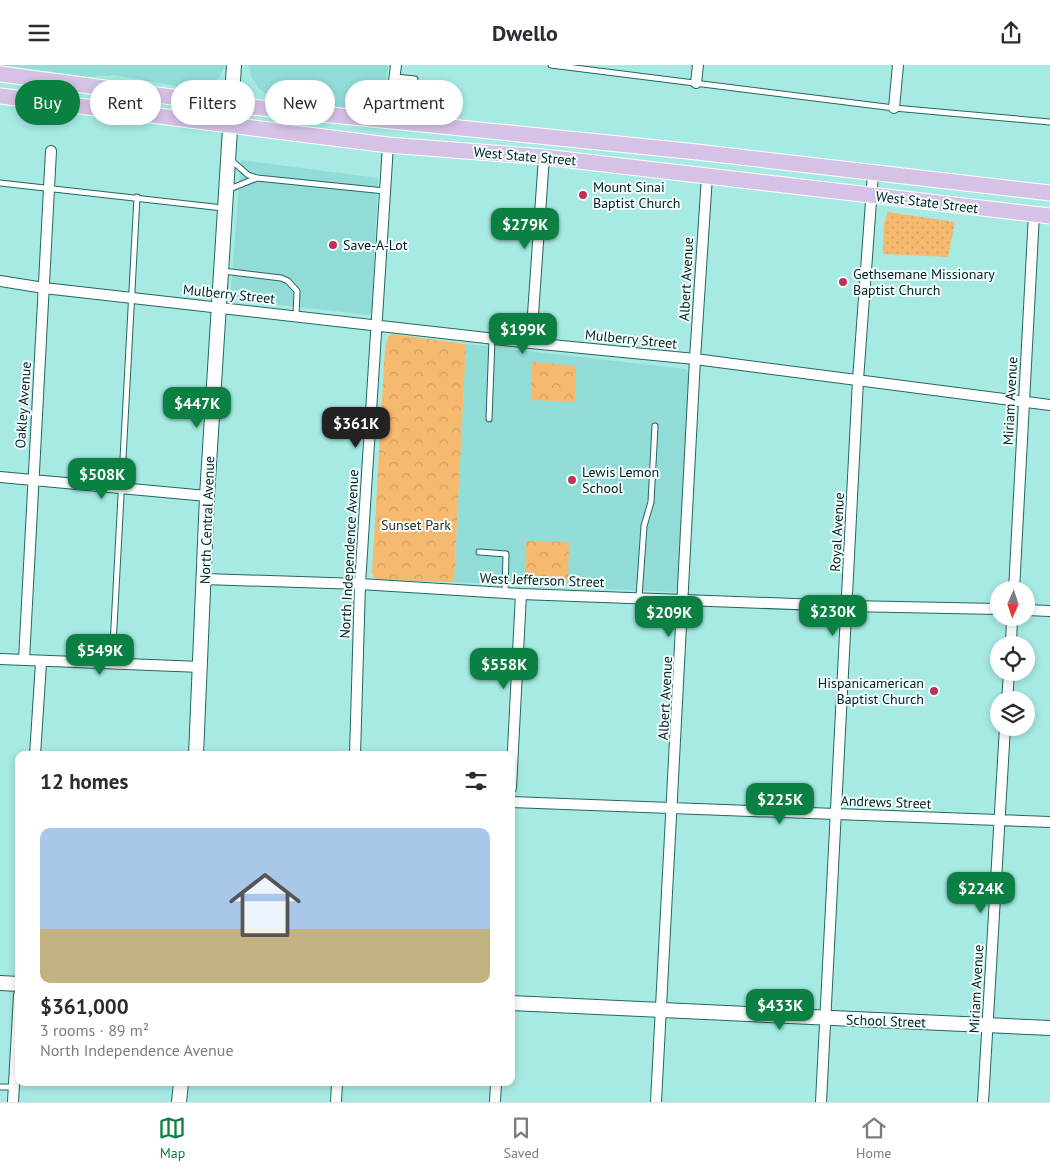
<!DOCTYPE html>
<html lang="en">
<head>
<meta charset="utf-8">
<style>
  body { margin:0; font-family:"PT Sans",sans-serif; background:#f7f7f7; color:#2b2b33; height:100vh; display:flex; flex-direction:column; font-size:19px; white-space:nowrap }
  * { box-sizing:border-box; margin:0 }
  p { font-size:16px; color:#7c7c81 }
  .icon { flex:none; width:28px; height:28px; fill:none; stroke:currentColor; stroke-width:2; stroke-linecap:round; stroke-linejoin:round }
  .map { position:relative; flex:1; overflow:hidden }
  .sheet { position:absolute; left:15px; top:686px; width:500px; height:335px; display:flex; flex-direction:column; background:#fff; border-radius:10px; box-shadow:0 2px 8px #0003 }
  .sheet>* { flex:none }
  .top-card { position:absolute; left:15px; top:15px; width:500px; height:45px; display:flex; gap:10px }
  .needle { width:32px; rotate:183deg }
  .buttons { position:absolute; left:990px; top:516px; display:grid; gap:10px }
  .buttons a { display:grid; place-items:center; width:45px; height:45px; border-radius:50%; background:#fff; box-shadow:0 2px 8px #0003; font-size:25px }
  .price { position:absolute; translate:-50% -42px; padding:0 11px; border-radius:10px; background:#0b8043; color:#fff; font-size:16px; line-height:32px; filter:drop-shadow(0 1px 2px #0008) }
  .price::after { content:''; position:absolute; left:50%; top:30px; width:15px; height:11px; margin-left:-8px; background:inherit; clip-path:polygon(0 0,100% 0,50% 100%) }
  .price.on { background:#222; color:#fff }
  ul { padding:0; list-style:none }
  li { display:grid; align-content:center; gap:10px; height:265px; padding:0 25px }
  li+li { border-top:1px solid #e1e1e2 }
  li span { display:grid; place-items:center; height:155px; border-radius:10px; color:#555 }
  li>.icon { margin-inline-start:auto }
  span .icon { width:90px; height:90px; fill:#fffc; stroke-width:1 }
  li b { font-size:21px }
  h2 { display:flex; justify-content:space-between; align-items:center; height:60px; padding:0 25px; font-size:21px }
  .tag { padding:0 18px; border-radius:22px; background:#fff; box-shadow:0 2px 8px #0003; font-size:18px; line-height:45px }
  .tag.on { background:#0b8043; color:#fff }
  header { display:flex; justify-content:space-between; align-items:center; height:65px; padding:0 25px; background:#fff; font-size:22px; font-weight:600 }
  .dock { display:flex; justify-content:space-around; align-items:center; height:70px; border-top:1px solid #e1e1e2; background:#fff; font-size:14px; color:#7c7c81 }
  .dock a { display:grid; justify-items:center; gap:2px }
  .dock .on { color:#0b8043 }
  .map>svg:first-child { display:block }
  .built { fill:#91dcd6 }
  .grass { fill:url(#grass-dots) }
  .park { fill:url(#park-crowns) }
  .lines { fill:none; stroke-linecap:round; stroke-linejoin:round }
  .lane-casing { stroke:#236662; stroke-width:7 }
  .street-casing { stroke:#236662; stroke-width:12 }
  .secondary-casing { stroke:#236662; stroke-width:16 }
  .primary-casing { stroke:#fff; stroke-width:17 }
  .lane { stroke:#fff; stroke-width:5 }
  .street { stroke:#fff; stroke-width:10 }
  .secondary { stroke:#fff; stroke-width:14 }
  .primary { stroke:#d6c2e6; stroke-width:15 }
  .poi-dot { fill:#c03158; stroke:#f2fffe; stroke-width:2 }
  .labels { text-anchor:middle; stroke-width:4; stroke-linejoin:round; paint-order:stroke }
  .street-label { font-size:14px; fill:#031e1d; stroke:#f2fffe }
  .poi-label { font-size:14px; fill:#031e1d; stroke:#f2fffe; text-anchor:start }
  .park-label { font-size:14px; fill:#3c2c1a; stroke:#f2fffe }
</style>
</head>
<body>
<header><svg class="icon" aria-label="menu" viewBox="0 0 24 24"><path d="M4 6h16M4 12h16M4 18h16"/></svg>Dwello<svg class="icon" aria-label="share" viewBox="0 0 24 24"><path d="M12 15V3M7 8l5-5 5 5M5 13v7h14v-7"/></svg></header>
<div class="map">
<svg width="1050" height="1037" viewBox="0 0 1050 1037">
  <defs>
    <pattern id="grass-dots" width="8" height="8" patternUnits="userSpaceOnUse" patternTransform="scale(1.25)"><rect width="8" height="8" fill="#f6b970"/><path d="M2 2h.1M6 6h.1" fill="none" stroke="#d19f61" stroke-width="1.8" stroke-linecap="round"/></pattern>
    <pattern id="park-crowns" width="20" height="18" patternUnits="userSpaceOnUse" patternTransform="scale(1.25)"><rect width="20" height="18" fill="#f6b970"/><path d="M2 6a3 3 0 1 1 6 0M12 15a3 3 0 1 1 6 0" fill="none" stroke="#d19f61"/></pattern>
  </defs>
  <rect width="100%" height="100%" fill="#a7eae4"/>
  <path class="built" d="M0,0H225L220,11L215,17L205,23L193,24L114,10L91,12Z
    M249,0H388L382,40L371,46L276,35L258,23L251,11Z
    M241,95L378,113L372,247L369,250L244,236L233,229L231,223Z
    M466,279L685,304L688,307L690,312L681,520L678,525L673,527L454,517Z"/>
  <path class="grass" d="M888,147L955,157L948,192L883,189L884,158Z"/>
  <path class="park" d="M392,269L466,279L454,517L379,515L374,512L372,508L385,283L388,272Z
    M532,297L576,301L575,337L531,335Z
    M526,476L569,477L568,515L525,513Z"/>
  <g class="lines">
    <defs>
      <path id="lane" d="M551,0L894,43L1050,57
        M395,12L415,14
        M374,26L392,28
        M317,46L318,27
        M230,94L248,110L257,113L385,126
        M0,118L223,143
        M227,125L257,113
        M223,206L281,213L288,216L297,226L296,251
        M489,354L492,274
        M479,487L506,489L505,528
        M639,532L644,461L651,437L655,361
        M112,599L137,132
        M0,1022H13"/>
      <path id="street" d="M696,18L698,0
        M894,43L898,0
        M389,57L396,0
        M0,216L44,223L531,278L695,294L1050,340
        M531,278L544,92
        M0,412L207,431
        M204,514L360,519L521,529L847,541L999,544
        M1014,525L1034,149
        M1026,545L1050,546
        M1011,580L1012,552
        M0,594L201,602
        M24,595L51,86
        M1007,635L1009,608
        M35,690L41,598
        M355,690L360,519L388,80
        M511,723L521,529
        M511,737L1050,757
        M13,1037L19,930
        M336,1037L337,1018
        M495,1037L496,1018
        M656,1037L695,294L707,111
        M821,1037L858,315L873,109
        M983,1037L1005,662"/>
      <path id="secondary" d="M196,690L207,431L234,0
        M0,918L19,919
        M511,938L1050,963
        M179,1037L181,1018"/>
      <path id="primary" d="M0,9L232,40L688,86L1050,128
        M0,31L388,80L544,92L1050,151"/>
    </defs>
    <use href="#lane" class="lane-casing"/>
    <use href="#street" class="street-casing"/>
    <use href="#secondary" class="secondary-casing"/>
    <use href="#primary" class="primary-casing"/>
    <use href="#lane" class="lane"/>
    <use href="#street" class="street"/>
    <use href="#secondary" class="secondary"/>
    <use href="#primary" class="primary"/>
  </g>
  <g class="poi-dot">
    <circle cx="583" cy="130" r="5"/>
    <circle cx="333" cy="180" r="5"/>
    <circle cx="843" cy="217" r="5"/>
    <circle cx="572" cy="415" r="5"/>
    <circle cx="934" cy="626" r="5"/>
  </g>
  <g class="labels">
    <g class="street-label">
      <text transform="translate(525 91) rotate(5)" y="5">West State Street</text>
      <text transform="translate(927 137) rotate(7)" y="5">West State Street</text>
      <text transform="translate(686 214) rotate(-87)" y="5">Albert Avenue</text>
      <text transform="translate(229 229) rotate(6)" y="5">Mulberry Street</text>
      <text transform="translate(631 274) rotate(6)" y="5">Mulberry Street</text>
      <text transform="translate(1010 336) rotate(-87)" y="5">Miriam Avenue</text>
      <text transform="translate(23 340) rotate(-86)" y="5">Oakley Avenue</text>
      <text transform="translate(207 455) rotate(-88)" y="5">North Central Avenue</text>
      <text transform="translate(837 467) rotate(-87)" y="5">Royal Avenue</text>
      <text transform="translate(349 489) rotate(-87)" y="5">North Independence Avenue</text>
      <text transform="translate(542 515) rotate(2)" y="5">West Jefferson Street</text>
      <text transform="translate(665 633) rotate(-87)" y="5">Albert Avenue</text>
      <text transform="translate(886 737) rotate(2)" y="5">Andrews Street</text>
      <text transform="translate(976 924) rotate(-87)" y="5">Miriam Avenue</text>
      <text transform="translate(886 956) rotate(2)" y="5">School Street</text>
    </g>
    <g class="poi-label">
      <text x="593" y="127">Mount Sinai<tspan x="593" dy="16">Baptist Church</tspan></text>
      <text x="343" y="185">Save-A-Lot</text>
      <text x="853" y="214">Gethsemane Missionary<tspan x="853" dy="16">Baptist Church</tspan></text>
      <text x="582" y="412">Lewis Lemon<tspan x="582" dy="16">School</tspan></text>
      <text x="924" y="623" text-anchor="end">Hispanicamerican<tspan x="924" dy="16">Baptist Church</tspan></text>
    </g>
    <g class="park-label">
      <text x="416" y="465">Sunset Park</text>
    </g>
  </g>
</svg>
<div class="buttons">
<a><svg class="needle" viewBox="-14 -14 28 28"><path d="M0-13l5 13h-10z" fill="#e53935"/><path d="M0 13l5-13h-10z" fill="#7c7c81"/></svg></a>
<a><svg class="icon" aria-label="locate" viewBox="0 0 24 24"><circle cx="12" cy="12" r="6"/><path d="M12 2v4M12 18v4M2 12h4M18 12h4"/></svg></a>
<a><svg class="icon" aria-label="layers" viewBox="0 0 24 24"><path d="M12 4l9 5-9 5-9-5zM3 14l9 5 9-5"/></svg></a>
</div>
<b class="price" style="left:525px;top:185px">$279K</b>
<b class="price" style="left:523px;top:290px">$199K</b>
<b class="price" style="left:197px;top:364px">$447K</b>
<b class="price on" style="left:356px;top:384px">$361K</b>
<b class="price" style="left:102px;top:435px">$508K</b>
<b class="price" style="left:833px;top:572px">$230K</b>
<b class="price" style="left:669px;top:573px">$209K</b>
<b class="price" style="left:100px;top:611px">$549K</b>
<b class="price" style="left:504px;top:625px">$558K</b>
<b class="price" style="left:780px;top:760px">$225K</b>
<b class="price" style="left:981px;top:849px">$224K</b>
<b class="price" style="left:780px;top:966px">$433K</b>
<div class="top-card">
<a class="tag on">Buy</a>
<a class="tag">Rent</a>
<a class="tag">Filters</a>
<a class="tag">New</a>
<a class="tag">Apartment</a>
</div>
<section class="sheet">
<h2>12 homes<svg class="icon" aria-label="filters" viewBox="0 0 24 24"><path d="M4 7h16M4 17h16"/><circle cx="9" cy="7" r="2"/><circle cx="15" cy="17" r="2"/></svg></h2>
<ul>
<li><span style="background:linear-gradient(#a9c7e8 65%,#c2b280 0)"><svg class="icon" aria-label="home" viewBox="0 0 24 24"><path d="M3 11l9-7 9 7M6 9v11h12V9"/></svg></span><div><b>$361,000</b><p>3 rooms · 89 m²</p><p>North Independence Avenue</p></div></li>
</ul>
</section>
</div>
<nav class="dock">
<a class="on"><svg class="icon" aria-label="map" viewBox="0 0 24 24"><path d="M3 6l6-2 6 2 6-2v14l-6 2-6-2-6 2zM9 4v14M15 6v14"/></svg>Map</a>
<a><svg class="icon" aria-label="saved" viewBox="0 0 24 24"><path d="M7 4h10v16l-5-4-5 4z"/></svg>Saved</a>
<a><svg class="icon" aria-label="home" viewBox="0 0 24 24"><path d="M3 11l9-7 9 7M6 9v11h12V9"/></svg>Home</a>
</nav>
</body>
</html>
